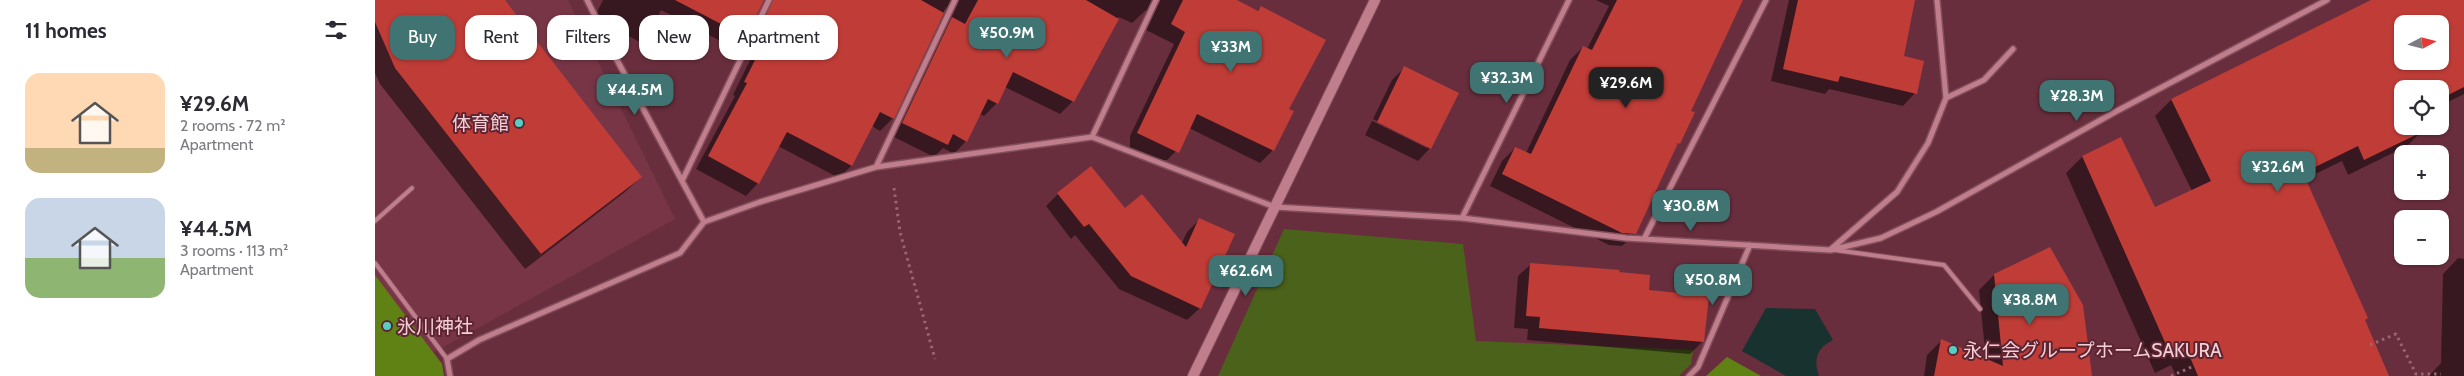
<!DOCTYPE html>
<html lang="en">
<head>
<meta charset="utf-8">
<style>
  body { margin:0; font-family:Cabin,"Noto Sans JP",sans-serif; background:#f2f2f3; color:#2b2b33; height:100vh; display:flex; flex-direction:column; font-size:19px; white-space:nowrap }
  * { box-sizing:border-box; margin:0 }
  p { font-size:16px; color:#7c7c81 }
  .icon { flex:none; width:28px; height:28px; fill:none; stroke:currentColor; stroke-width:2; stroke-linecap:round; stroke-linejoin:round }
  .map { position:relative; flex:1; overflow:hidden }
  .drawer { display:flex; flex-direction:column; background:#fff; width:375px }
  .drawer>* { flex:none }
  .top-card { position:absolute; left:15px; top:15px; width:475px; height:45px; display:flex; gap:10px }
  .needle { width:32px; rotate:83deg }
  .buttons { position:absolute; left:2019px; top:15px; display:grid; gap:10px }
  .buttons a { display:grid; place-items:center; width:55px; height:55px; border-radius:10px; background:#fff; box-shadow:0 1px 4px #0004; font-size:25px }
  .price { position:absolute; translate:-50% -42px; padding:0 11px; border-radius:10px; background:#3f7473; color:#fff; font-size:16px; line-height:32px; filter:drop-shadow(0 1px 2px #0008) }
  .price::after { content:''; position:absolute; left:50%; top:30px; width:15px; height:11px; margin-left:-8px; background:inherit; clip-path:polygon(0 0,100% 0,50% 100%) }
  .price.active { background:#222; color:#fff }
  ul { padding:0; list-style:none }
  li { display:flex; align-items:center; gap:15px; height:125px; padding:0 25px }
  li span { display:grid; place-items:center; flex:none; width:140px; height:100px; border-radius:15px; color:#555 }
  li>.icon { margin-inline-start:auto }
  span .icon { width:60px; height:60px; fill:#fffc; stroke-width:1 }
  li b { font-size:21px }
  h2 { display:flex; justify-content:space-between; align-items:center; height:60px; padding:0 25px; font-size:21px }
  .chip { padding:0 18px; border-radius:15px; background:#fff; box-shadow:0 1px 4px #0004; font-size:18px; line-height:45px }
  .chip.active { background:#3f7473; color:#fff }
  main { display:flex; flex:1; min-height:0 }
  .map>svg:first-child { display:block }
  .built { fill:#783545 }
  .green { fill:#4a621a }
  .forest { fill:#608215 }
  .water { fill:#17322f }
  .shadow { fill:#0007; fill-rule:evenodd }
  .building { fill:#c03c37; fill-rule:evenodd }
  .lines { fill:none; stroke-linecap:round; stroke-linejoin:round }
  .lane-casing { stroke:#814f5c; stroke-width:6 }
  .street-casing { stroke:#814f5c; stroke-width:8 }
  .secondary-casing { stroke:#814f5c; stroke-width:12 }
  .path { stroke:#996672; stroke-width:3; stroke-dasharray:2.5 4; stroke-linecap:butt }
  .lane { stroke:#c07d8b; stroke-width:4 }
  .street { stroke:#c07d8b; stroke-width:5 }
  .secondary { stroke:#c07d8b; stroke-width:10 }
  .poi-dot { fill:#57cec2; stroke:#5d2432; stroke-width:2 }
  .labels { text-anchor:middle; stroke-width:4; stroke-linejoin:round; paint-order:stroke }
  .poi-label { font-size:19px; fill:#f3ced4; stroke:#5d2432; text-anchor:start }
</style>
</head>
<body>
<main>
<section class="drawer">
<h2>11 homes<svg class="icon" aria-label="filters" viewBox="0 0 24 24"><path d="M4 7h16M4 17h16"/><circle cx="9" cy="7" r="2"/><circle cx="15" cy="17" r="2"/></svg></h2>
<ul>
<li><span style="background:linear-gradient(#ffd9b3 75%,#c2b280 0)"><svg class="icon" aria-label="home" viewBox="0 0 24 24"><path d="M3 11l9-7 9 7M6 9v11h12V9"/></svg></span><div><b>¥29.6M</b><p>2 rooms · 72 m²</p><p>Apartment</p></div></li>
<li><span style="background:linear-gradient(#c9d6e8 60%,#8fb573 0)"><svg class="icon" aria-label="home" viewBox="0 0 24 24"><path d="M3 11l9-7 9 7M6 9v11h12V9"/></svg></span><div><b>¥44.5M</b><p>3 rooms · 113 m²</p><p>Apartment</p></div></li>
</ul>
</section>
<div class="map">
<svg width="2089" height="376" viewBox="0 0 2089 376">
  <rect width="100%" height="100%" fill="#692e3d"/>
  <path class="built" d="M0,0H193L300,219L52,356L0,286Z"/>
  <path class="green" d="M909,229L1088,244L1101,341L1318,350L1316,364L1304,376H843Z"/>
  <path class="forest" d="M0,275L67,364L69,376H0Z
    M1352,357L1386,376H1331Z"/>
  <path class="water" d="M1391,308L1440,309L1458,340C1442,348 1438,359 1444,376H1411L1367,351Z"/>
  <path class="shadow" d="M0,0H128L266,177L250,192L150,269L5,84L0,73Z
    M228,0H388L370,36L359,48L286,10L276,31L265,42L219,18Z
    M401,0H858L882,11L886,7L913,110L898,150L885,163L814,128L805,147L792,160H780L755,148V136L799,44L767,28L773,13L771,10L757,23L744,17L698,101L685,114L630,87L622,103L609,116L605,114L591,141L579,154L568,148L559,157L515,135L572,15L571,7L518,118L505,131L497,126L476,166L464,178L403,146L383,183L371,196L321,169L360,96L358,95L376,58L367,54L386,16Z
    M1221,0H1368L1315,111L1304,143L1299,147L1260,234L1247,246L1234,245L1115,186L1127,161L1140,148L1151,153L1195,60L1208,47L1212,49L1234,6Z
    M1414,0H1538L1527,57L1540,93L1528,106L1454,89L1450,94L1396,81Z
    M1998,0H2089V94L2065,106V89H2028V126L2048,130L2032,146L1973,175L1967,161L1930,179L2013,376H1801L1796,365L1780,373L1691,173L1707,157L1746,139L1779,208L1817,191L1780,116L1796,100ZM2028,24H2065V61H2028Z
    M1029,68L1055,148L1043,161L990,135L997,121L1052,148V146L998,119L1017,80Z
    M683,194L750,210L807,243L812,232L825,219V308L812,320L744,289L700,235L696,239L671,206Z
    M2083,258L2089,259V376H2054L2066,363L2068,274Z
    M1156,264L1242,273L1272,291L1328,341L1315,354L1152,340L1153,329L1139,328L1143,276Z
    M1619,275L1712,376H1549L1552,355L1567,340L1611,360L1604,290Z"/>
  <path class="building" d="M0,0H130L267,177L166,254L20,68L0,22Z
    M300,0H389L371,37Z
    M398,0H546L569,13L519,119L505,112L477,166L412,132L384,184L333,156L372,83L369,82L387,46L379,41Z
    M603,0H711L744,19L699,102L638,72L623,104L613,99L592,142L578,134L573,145L527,123L577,17L590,24Z
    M808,0H862L883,11L886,6L951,40L914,109L919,111L899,151L822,114L804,153L762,133L810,32L796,24Z
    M1242,0H1368L1316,111L1320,112L1305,144L1303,143L1261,234L1247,233L1127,174L1140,147L1156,154L1208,46L1217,50Z
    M1423,0H1540L1529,56L1549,61L1542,94L1465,76L1463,82L1408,69Z
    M1996,0H2089V87L2065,99V89H2028V126H2047L2049,131L1989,160L1983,146L1928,173L1993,318L1990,320L2014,376H1823L1812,350L1797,358L1707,156L1746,137L1780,207L1836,181L1796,99ZM2028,24H2065V61H2028Z
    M1029,66L1084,93L1056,149L1002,122Z
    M716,166L750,208L767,194L811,247L824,218L860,234L826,309L756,276L714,224L709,227L682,193Z
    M1675,247L1708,305L1717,376H1559L1566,339L1628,366L1619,274Z
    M1155,263L1245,270L1244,272L1275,275L1274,290L1334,296L1329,342L1164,328L1165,317L1151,316Z"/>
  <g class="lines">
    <defs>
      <path id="lane" d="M0,221L37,188
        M1460,250L1569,265L1605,309
        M0,263L72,359"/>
      <path id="street" d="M212,0L242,60L329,222
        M1571,98L1609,80L1638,49
        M717,137L781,0
        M501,167L580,0
        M307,181L394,0
        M1087,218L1194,0
        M1269,239L1391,0
        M1456,250L1506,238L1561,212L1740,112L1952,0
        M75,376L72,359L104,340L305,253L329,222L385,202L501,167L717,137L900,207L1087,218L1251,238L1455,250L1522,192L1553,143L1571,98L1562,0
        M1314,376L1323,367L1375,245"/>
      <path id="secondary" d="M818,376L1000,0"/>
    </defs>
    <use href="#lane" class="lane-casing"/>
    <use href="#street" class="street-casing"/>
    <use href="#secondary" class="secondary-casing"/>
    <path class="path" d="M519,188L525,232L560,359
      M1995,345L2021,334L2041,374H2066
      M1796,376L1819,366"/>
    <use href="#lane" class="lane"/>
    <use href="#street" class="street"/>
    <use href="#secondary" class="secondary"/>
  </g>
  <g class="poi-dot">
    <circle cx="144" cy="123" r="5"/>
    <circle cx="12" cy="326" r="5"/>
    <circle cx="1578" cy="350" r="5"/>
  </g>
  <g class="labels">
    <g class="poi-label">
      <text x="134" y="130" text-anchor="end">体育館</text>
      <text x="22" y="333">氷川神社</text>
      <text x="1588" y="357">永仁会グループホームSAKURA</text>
    </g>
  </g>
</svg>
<div class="buttons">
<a><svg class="needle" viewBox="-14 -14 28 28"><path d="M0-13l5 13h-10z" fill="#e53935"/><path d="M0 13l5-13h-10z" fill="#7c7c81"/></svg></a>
<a><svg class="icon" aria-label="locate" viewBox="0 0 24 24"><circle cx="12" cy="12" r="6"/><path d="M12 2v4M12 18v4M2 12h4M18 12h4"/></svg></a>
<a>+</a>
<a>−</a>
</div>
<b class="price" style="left:632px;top:59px">¥50.9M</b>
<b class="price" style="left:856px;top:73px">¥33M</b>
<b class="price" style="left:1132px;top:104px">¥32.3M</b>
<b class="price active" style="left:1251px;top:109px">¥29.6M</b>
<b class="price" style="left:260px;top:116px">¥44.5M</b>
<b class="price" style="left:1702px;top:122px">¥28.3M</b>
<b class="price" style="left:1903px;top:193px">¥32.6M</b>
<b class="price" style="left:1316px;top:232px">¥30.8M</b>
<b class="price" style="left:871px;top:297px">¥62.6M</b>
<b class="price" style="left:1338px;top:306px">¥50.8M</b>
<b class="price" style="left:1655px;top:326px">¥38.8M</b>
<div class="top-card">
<a class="chip active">Buy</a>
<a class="chip">Rent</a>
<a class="chip">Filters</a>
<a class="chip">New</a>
<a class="chip">Apartment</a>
</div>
</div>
</main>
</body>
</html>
